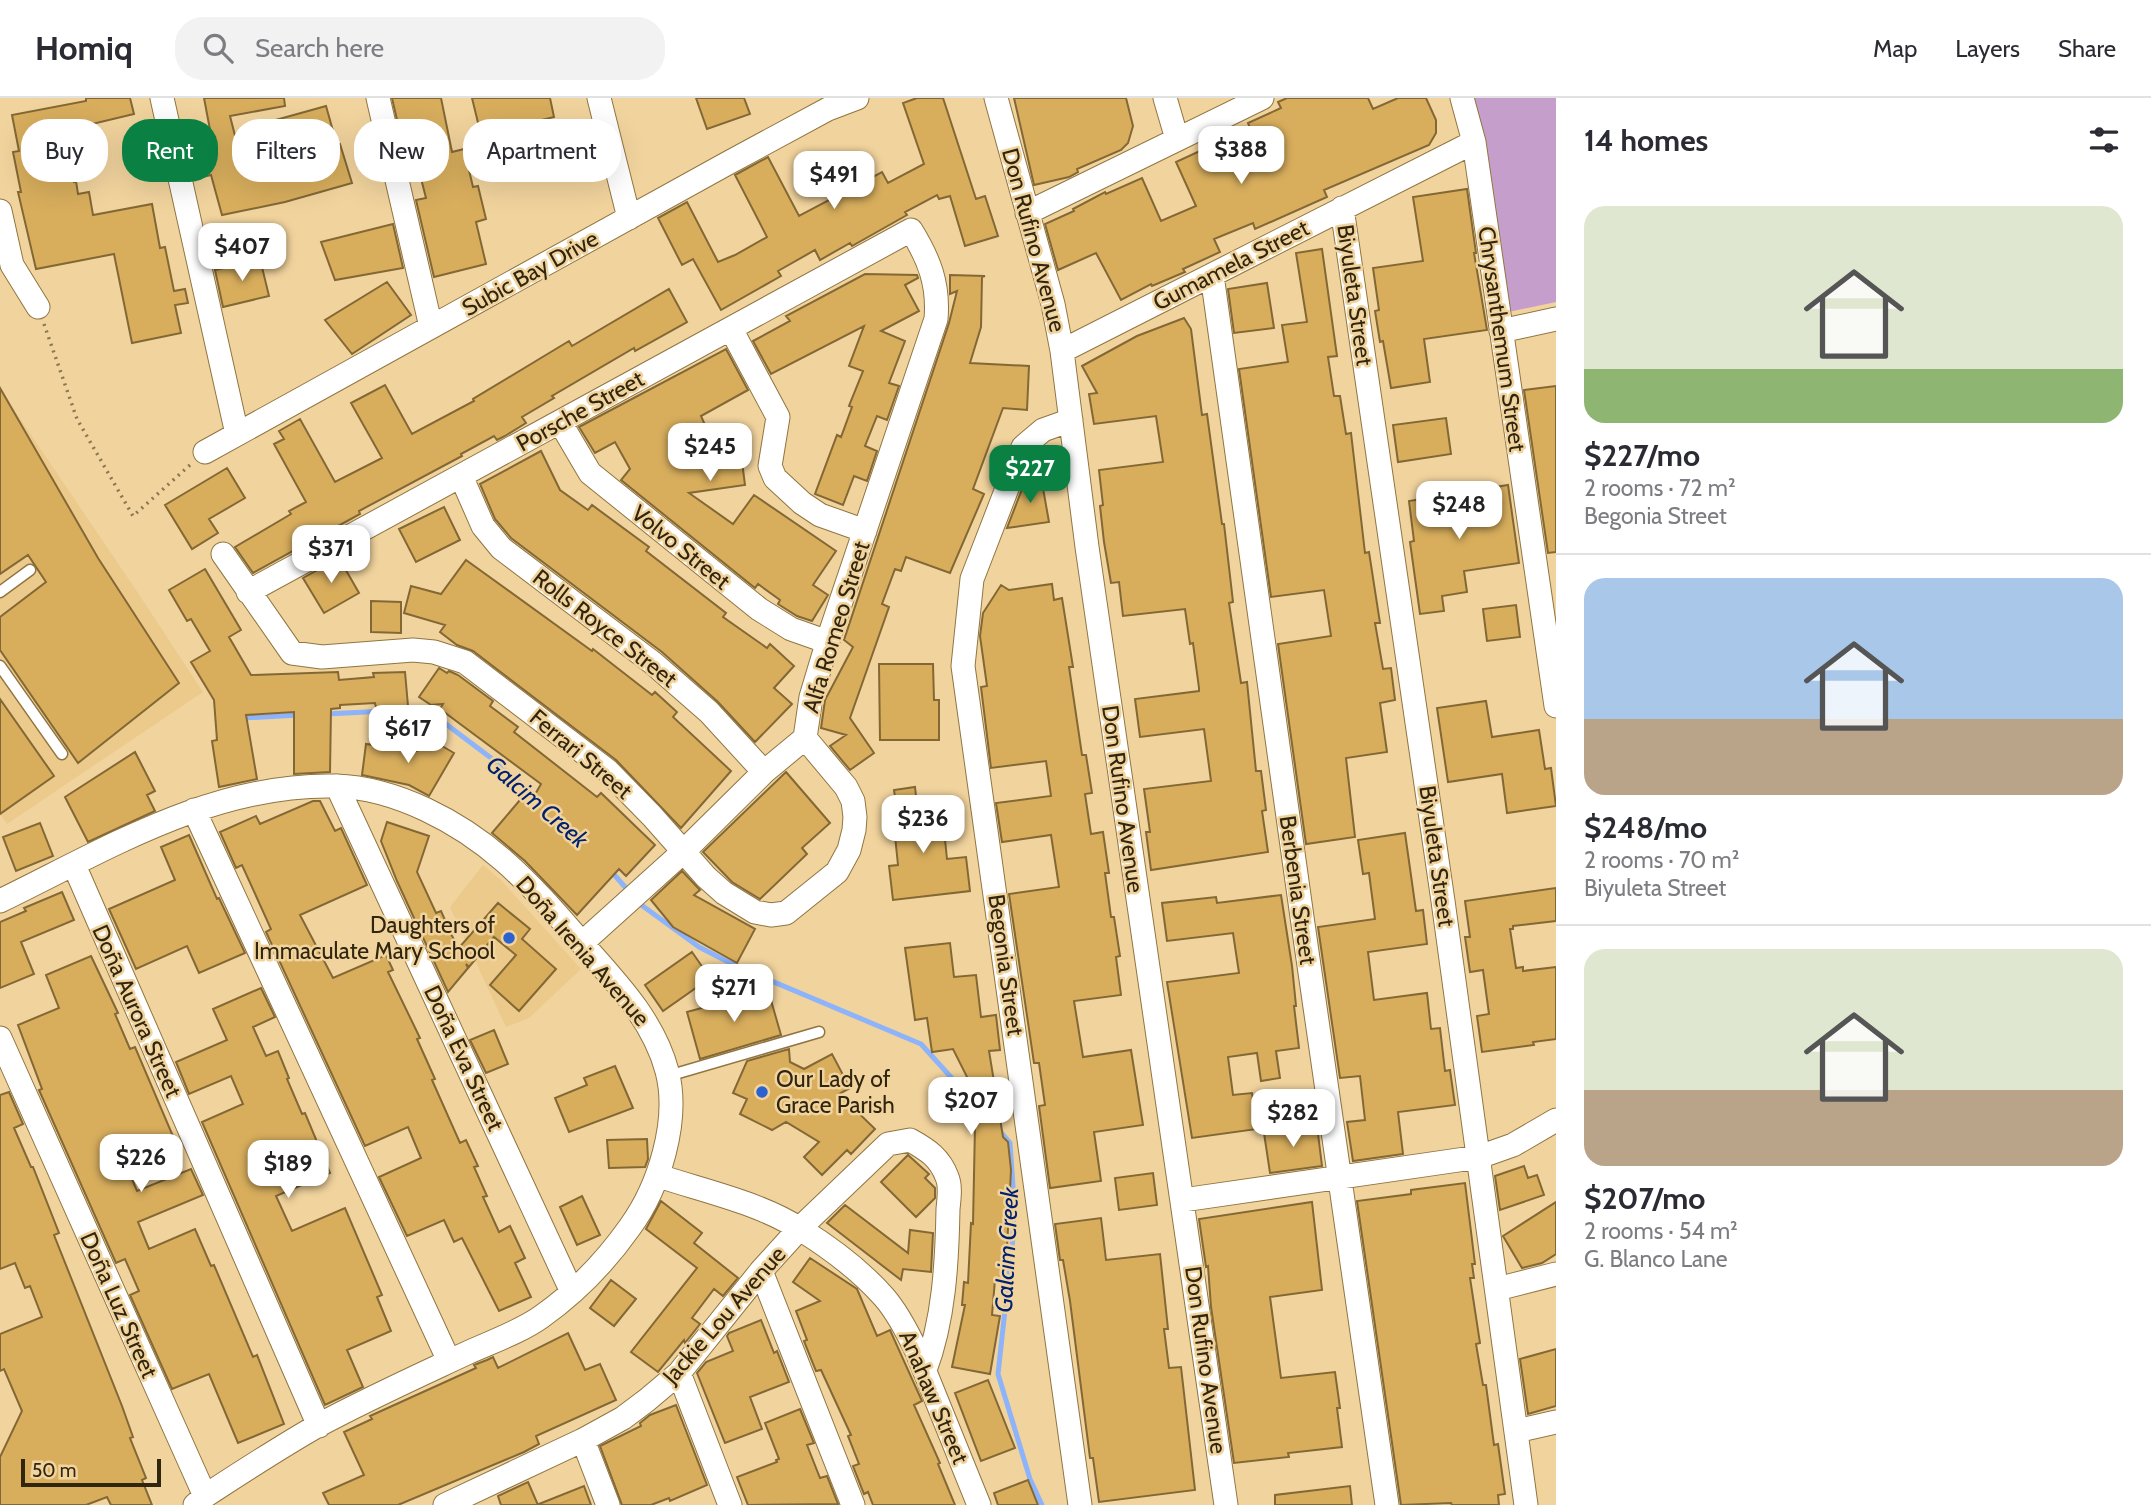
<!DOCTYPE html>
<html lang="en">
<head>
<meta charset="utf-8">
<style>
  body { margin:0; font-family:Cabin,sans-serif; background:#f2f2f3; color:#2b2b33; height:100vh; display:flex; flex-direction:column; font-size:26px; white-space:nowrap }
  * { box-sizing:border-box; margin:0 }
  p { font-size:23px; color:#7c7c81 }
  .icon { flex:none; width:38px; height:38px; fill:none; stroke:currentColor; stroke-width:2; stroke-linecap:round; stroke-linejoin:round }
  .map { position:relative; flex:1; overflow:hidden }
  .panel { display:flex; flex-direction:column; background:#fff; width:595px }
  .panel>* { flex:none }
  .hud { position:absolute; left:21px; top:21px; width:665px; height:63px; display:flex; gap:14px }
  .scale { position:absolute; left:21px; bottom:18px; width:140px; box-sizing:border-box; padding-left:7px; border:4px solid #30250f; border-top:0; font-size:19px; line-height:24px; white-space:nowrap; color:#30250f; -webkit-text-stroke:5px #f1d39d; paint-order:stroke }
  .price { position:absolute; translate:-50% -60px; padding:0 16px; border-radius:14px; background:#fff; color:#222; font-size:23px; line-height:46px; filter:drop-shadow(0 2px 4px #0008) }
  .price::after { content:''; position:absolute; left:50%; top:42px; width:21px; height:16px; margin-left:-10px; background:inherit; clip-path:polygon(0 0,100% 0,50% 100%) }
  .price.on { background:#0b8043; color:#fff }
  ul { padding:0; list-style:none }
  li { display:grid; align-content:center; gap:14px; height:371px; padding:0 28px }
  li+li { border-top:2px solid #e1e1e2 }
  li span { display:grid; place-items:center; height:217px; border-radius:21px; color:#555 }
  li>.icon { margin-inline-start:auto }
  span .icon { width:126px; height:126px; fill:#fffc; stroke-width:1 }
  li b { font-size:30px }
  h2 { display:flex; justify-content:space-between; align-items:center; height:84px; padding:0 28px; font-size:30px }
  .chip { padding:0 24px; border-radius:28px; background:#fff; box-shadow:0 7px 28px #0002; font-size:24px; line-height:63px }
  .chip.on { background:#0b8043; color:#fff }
  header { display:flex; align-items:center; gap:42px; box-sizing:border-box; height:98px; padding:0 35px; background:#fff; border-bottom:2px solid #e1e1e2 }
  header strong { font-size:33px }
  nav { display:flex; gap:38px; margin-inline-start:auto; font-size:24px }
  .search { width:490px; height:63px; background:#f2f2f3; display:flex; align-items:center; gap:18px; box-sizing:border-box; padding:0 24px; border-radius:28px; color:#7c7c81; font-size:26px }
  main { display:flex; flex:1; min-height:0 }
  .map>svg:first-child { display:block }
  .built { fill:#ecca8c }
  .green { fill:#c69ecb }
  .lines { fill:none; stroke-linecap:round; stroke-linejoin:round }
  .stream { stroke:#8db3fa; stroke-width:5 }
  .building { fill:#d8ae5d; stroke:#836835; stroke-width:2 }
  .lane-casing { stroke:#907541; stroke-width:13 }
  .street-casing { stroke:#907541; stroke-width:25 }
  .path { stroke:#8b7752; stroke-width:3.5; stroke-dasharray:2 5; stroke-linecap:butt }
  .lane { stroke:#fff; stroke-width:10 }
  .street { stroke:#fff; stroke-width:23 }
  .poi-dot { fill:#2b62d0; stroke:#f1d39d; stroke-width:2.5 }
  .labels { text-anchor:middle; stroke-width:5; stroke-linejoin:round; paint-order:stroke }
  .street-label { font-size:23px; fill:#30250f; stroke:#f1d39d }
  .poi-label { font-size:23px; fill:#30250f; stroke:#f1d39d; text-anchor:end }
  .water-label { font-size:24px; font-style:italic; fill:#002070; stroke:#f1d39d }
</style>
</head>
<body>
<header>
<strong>Homiq</strong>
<div class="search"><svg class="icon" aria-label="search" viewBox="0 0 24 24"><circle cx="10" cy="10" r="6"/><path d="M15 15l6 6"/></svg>Search here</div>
<nav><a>Map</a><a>Layers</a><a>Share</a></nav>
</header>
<main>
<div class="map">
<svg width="1556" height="1407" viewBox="0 0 1556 1407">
  <rect width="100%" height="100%" fill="#f1d39d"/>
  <path class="built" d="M0,291L138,495L203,594L7,726L0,716Z
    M483,767L502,783L581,871L529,920L506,929L450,809Z"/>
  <path class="green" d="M1471,0H1556V204L1508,214Z"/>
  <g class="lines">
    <path class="stream" d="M326,616L426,611L491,660L540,702
      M243,620L299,617
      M611,773L625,789
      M640,806L699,849L736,868L921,946L987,1019
      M998,1031L1010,1045L1014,1103L1013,1139L998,1276L1030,1381L1042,1407"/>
  </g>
  <path class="building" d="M86,0H130L134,16L71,31L72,38L65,39L74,84L76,83L78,96L89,94L93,117L152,106L160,150L165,149L174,193L185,191L188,205L175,207L181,235L132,245L114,156L36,171L18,94H21L13,54L19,53L12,17L86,3Z
    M204,0H284L285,8L230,18L244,73L276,64L265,25L326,8L337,47L340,46L352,85L285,104L222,117L211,77L198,80L189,42L211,37Z
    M392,0H441L452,54L464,51L473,89L478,88L486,121L476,124L486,166L434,179L416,102L426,100L414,53L409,54L406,38L401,39Z
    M472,0H550L554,19L481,37Z
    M696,0H744L750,16L707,31Z
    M917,0H943L976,101L985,98L998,138L965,148L950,98L939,101L937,97L905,114L907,117L852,148L850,145L820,162L815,152L778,173L781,178L721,212L693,161L682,167L658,120L687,104L718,164L735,157L767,139L735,77L768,59L799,118L882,74L888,85L924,66L903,5Z
    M1014,0H1126L1133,28L1128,45L1121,52L1077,71L1078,74L1069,79L1034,87Z
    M1287,0H1368L1373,11L1398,0H1426L1436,22V35L1429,47L1324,92L1327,99L1255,131L1253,125L1214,141L1220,154L1183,171L1185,174L1152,188L1151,186L1121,202L1096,155L1058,172L1045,126L1074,113L1073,111L1105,94L1106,96L1142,80L1161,123L1196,108L1176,64L1250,30L1248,25L1281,10L1278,4Z
    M1467,91L1476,155H1474L1487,232L1424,241L1430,284L1391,290L1383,243L1380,244L1375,213L1379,212L1373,170L1423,163L1413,99Z
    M393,126L403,170L335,182L321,144Z
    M1322,151L1337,258L1328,259L1334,298H1340L1346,336L1351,335L1365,455L1369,454L1380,525H1375L1383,571L1391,570L1395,602L1380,605L1387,654L1346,660L1355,739L1306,746L1278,546L1331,538L1324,492L1271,499L1239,271L1288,264L1282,227L1307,224L1296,155Z
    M260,161L269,198L223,209L215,172Z
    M865,176L917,177L918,180L905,187L919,213L881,233L905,243L889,285L899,288L887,322L877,318L865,348L877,353L867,383L854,378L843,407L815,396L837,337L841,339L852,309L849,308L863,273L849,268L864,228L771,276L753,243L790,223L786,218Z
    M950,177L985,178L982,179L981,229L970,265L1029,268L1027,312L1003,310L973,391L984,396L950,475L906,459L901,473L895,471L882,506L889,509L850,620L874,655L850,672L830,648L846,637L821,630L825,602L853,549L844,542L949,225L957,193L950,196Z
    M387,184L411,217L352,256L325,222Z
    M1267,185L1274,230L1234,235L1228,191Z
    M669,191L687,224L635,253L634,250L552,298L554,300L522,319L526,325L505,338L497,342L494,338L461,356L462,358L359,413L360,416L253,475L235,449L291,416L289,413L306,404L274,346L284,341L279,333L300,321L335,384L382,360L351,305L385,287L412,336L474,303L473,301L569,243L572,248Z
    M1184,220L1191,231L1202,317L1207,316L1222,426H1224L1233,504L1229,505L1241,585L1247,584L1256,673H1261L1266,712L1262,713L1268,754L1151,772L1146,734H1150L1144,691L1211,683L1204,631L1140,639L1135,601L1199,593V590L1193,545L1190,546L1185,511L1123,518L1119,484L1111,485L1104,444L1100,408L1103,407L1099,372L1163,364L1156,318L1094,326L1089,296L1097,295L1082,268L1137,238Z
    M726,251L748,292L701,318L705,327L709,353L740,348L745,387L689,395L733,426L754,397L836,453L813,487L828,497L812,523L797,518L778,506L780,502L758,486L755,490L621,382L630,371L615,344L595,355L579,329Z
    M1556,288V454L1548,455L1524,292Z
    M0,290L98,460L179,585L78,665L0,552V519L46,484L28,457L0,476Z
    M1446,320L1451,356L1398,364L1393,327Z
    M541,353L560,392L588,412L592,407L649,449L646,453L726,515L723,519L767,550L770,546L794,568L774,590L792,606L755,644L718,604L662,554L511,440L495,421L480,386Z
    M227,370L245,400L209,421L218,435L192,451L165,407Z
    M1041,379L1049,424L1007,430L1026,381Z
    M1508,387L1519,465L1464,473L1467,494L1442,498L1444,513L1420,516L1410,444L1414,443L1409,403Z
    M444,409L460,442L416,464L399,431Z
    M339,460L359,495L324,515L303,480Z
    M466,462L592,553L593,551L652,597L655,594L677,614L673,619L731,673L681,730L616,662L473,553L457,547L440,534L445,527L404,515L411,488L441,496Z
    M205,471L241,532L229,539L251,577L338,574L339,582L374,579L373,575L405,574L408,608L376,610L375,605L340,607V610L331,611L330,674L294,676V614L246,617L257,681L219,689L212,643L217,642L214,602L191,564L210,553L191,521L187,523L169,492Z
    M1052,486L1054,502L1062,500L1073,569H1069L1082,657H1086L1092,695L1085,696L1091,736L1103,734L1109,775H1105L1111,819H1114L1120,858L1116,859L1121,897L1074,903L1083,959L1131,952L1143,1027L1094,1034L1101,1083L1050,1090L1039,1008L1045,1007L1039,965H1034L1009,796L1059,789L1051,737L1002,744L996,705L1051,698L1046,663L991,670L981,589L987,588L980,538L983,515L1001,487L1009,492Z
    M371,503L401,504V535L371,534Z
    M1516,507L1520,539L1487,543L1483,511Z
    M879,566H933L934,602H939V642H880Z
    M439,570L447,575L449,573L458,577L493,603L490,608L518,629L514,634L597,699L601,695L655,747L626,778L619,771L577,817L525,763L492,735L525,696L533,700L541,686L440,611L443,606L431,607L419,599Z
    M0,601L54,678L0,716Z
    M1486,603L1492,639L1539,632L1545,671L1551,670L1556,708L1507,715L1502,676L1448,684L1437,610Z
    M425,638L454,655L429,698L409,687L362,677L366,646L417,653Z
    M135,654L155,693L147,697L155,713L88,744L65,699Z
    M786,674L830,725L802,750L807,756L760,801L732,784L703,754Z
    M915,689L919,725L943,722L947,761L966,759L970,793L893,802L889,768L898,767L894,728H899L894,692Z
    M313,703H320L335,733L341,730L367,787L300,817L333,880L386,857L393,872L388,874L420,940L417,941L435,981L432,982L460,1045L466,1042L478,1068L474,1069L487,1098L483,1099L499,1134L510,1128L525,1160L515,1165L531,1199L499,1213L462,1140L454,1144L444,1122L407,1138L379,1079L421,1060L408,1029L365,1048L266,834L271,831L242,767L236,770L220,734L256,718L260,726Z
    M387,724L429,738L417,774L436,815L441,813L458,851L498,805L530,831L522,841L556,871L519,913L490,887L516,857L494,839L469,869L466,866L468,870L448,894L397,783L381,743Z
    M40,725L53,758L16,773L3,739Z
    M1405,735L1416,813L1423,812L1427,846L1368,854L1374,902L1427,895L1431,931L1440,930L1445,973L1450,972L1455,1007L1398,1014L1403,1056L1353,1063L1347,1024L1365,1022L1360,978L1340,980L1318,829L1375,821L1369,775L1363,776L1358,742Z
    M189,737L217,801L219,800L245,855L199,875L187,848L136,871L109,811L175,782L161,749Z
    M682,773L700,792L694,797L755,831L737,865L673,829L651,802Z
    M1556,790V823L1513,828V831H1510L1516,870L1523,869V873L1556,869V941L1533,944L1534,947L1482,954L1477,918L1489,916L1483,872L1470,874L1465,839H1470L1465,803Z
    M62,794L74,822L21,844L34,876L0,890V824L26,813L24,810Z
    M1281,797L1292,868L1296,908H1294L1299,950L1276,953L1280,980L1261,983L1257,955L1228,959L1233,997L1252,995L1257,1031L1192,1040L1167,884L1239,875L1233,835L1167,843L1162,805L1216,799L1217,805Z
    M950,845L954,879L976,877L981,919L996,917L1000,952L989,953L1003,1039L1008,1044L1011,1072L1007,1150L1004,1149L1003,1182H995L992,1217L1000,1218L990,1276L952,1269L965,1207H962L964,1184L968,1185L971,1125L973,1126L975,1028L990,1005L971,987L953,951L932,954L927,920L915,922L905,850Z
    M692,854L710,880L663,913L645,887Z
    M91,858L118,915L115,916L130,951L135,949L175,1043L125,1065L137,1093L191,1071L203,1097L138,1124L149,1151L195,1131L211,1168L214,1167L253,1259L257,1257L284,1326L238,1345L209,1276L172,1291L130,1197L139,1193L125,1161L116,1165L39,992L42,991L18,927L59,910L46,877Z
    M261,890L275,919L253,929L266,958L278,953L289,980L287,981L302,1016L305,1015L330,1075L276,1098L292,1133L345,1110L382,1197L377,1199L391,1233L347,1252L363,1289L325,1307L202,1024L243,1006L231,978L189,996L176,964L227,942L213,911Z
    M768,892L781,937L700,961L687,914Z
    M494,932L508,966L486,975L470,942Z
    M789,951L790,964L804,971L832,956L850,990L839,996L875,1031L851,1056L847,1052L822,1077L804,1059L819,1044L786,1024L772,1032L740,1016L747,1001L733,995L747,963Z
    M615,968L633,1010L569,1034L555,1000L587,987L584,980Z
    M9,994L23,1026L14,1030L31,1069H33L59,1135L54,1137L122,1308L133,1339L130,1340L146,1380L142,1382L152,1407H111L107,1399L86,1407H0V1359L22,1313L4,1271L0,1273V1236L42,1219L30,1188L25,1190L15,1165L0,1171V997Z
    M1317,1028L1322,1068L1270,1075L1264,1035Z
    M647,1041L648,1061L645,1069L609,1070L607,1042Z
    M908,1057L929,1076L925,1080L935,1090V1100L916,1119L881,1084Z
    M1524,1068L1528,1080L1537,1077L1544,1097L1500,1112L1495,1078Z
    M1153,1075L1157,1107L1119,1112L1115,1080Z
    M1465,1085L1475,1166H1472L1474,1180H1470L1480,1245L1476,1246L1483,1287H1486L1494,1347L1498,1346L1505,1396L1498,1397L1499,1407H1452L1451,1405L1401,1407L1357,1103L1411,1096V1092Z
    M582,1098L600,1137L577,1147L560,1109Z
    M661,1103L702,1135L694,1145L738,1180L723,1198L714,1191L692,1220L700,1226L685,1245L684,1242L658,1274L631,1254L697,1170L646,1131Z
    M1312,1104L1322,1192L1270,1199L1281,1280L1335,1274L1340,1310H1337L1342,1349L1288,1355L1289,1359L1234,1365L1211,1209L1208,1168L1206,1169L1199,1121Z
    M1556,1104V1156L1542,1165L1522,1170L1503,1138Z
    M845,1107L908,1155L910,1132L933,1135L931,1174L903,1171L901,1182L827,1125Z
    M1101,1120L1106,1162L1160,1156L1168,1231H1164L1169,1270L1181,1269L1195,1392L1099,1404L1093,1360H1090L1070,1203L1063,1162H1060L1055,1126Z
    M810,1160L857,1191L877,1238L890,1232L922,1303L914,1307L940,1365L938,1366L955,1407H873L868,1394L864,1396L853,1368L859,1366L848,1338L851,1337L821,1272L816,1273L804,1243L807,1242L796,1213L820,1203L793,1184Z
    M611,1182L636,1201L614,1228L590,1210Z
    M761,1222L774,1255L777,1253L789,1284L750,1299L762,1331L725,1345L697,1275L706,1264L733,1253L727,1238L729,1235Z
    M568,1235L585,1272L600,1266L616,1302L536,1338L539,1346L524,1354L398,1407H329L323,1395L364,1377L344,1334L372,1321L370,1318L476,1270L474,1267L487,1262L493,1259L498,1270Z
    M1556,1251V1308L1528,1316L1520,1261Z
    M988,1282L1015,1350L981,1363L955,1295Z
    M676,1307L707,1387L670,1403L669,1400L651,1407H622L600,1348L641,1328L640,1325L650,1317Z
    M800,1311L814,1345L807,1347L820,1380L827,1378L838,1406L748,1407L737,1379L777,1364L776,1362L779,1361L765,1325Z
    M1028,1382L1038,1407H998L994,1395Z
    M528,1384L538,1407H501L498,1398Z
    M584,1388L591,1407H539V1406Z
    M1350,1388L1352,1407H1275V1397Z"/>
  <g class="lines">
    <defs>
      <path id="lane" d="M0,494L30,472
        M0,568L62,656
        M668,978L819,934"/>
      <path id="street" d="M162,0L237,336
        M378,0L431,229
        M599,0L629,120
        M996,0L1053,206L1062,253L1087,449L1226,1407
        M1165,0L1177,41
        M1462,0L1474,44L1556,608
        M1342,110L1443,803L1526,1407
        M0,113L12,167L38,209
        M1027,115L1262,0
        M1212,177L1303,826L1387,1407
        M731,231L778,319L770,368L775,380L802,405L820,417L865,433
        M1501,233L1556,221
        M1062,253L1474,44
        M1071,322L1043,332L1023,349L972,481L963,568L1080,1407
        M560,324L590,375L759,511L791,531L828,544
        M205,354L728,65L828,11L857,0
        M461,378L483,428L501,450L653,565L709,614L764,674
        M223,456L292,555L322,559L413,552L434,554L465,564L608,673L652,718L706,779L724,795L755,814L771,817L786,815L837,774L849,752L854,732L855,719L853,703L846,689L805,640
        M248,494L911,132C929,161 939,186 936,221L829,539L811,599L805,640L764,674L683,754L582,845
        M337,688L572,1194
        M194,712L449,1263
        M74,767L319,1328
        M0,803C107,751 213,685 336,688C396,690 460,724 504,763C534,789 560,820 586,850C619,887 654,924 667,973C680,1023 659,1089 630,1129C606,1163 575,1195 541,1219C520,1234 491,1244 467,1255C418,1278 367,1301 319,1327C280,1349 242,1374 205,1398L195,1407
        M0,940L205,1398
        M659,1078C704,1093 760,1105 800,1131C829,1149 861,1173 884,1199C898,1215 908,1235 917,1254L979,1407
        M1183,1102L1479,1059L1513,1047L1556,1022
        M761,1173L853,1407
        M1497,1191L1556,1176
        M679,1275L730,1407
        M1516,1333L1556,1324
        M583,1342L608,1407
        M445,1407L583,1342L623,1320L647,1302L679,1275L761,1173L800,1130L888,1046L910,1042C928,1052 940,1060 947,1079C951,1088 949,1101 948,1111C947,1165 944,1222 925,1272"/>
    </defs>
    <use href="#lane" class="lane-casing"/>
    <use href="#street" class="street-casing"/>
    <path class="path" d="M44,226L77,321L133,418L190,367"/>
    <use href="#lane" class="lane"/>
    <use href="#street" class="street"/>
  </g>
  <g class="poi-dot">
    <circle cx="509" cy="840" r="7"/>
    <circle cx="762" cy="994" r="7"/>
  </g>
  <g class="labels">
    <g class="street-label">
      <text transform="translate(1034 142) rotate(75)" y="8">Don Rufino Avenue</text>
      <text transform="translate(1231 167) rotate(-27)" y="8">Gumamela Street</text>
      <text transform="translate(530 175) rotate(-29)" y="8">Subic Bay Drive</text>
      <text transform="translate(1355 197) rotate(82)" y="8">Biyuleta Street</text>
      <text transform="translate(1502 241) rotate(82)" y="8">Chrysanthemum Street</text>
      <text transform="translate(580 313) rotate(-29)" y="8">Porsche Street</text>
      <text transform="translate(681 449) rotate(39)" y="8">Volvo Street</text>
      <text transform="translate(836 529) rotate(-73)" y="8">Alfa Romeo Street</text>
      <text transform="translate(605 530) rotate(38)" y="8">Rolls Royce Street</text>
      <text transform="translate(581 656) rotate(40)" y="8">Ferrari Street</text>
      <text transform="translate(1123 701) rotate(82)" y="8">Don Rufino Avenue</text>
      <text transform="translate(1437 758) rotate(82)" y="8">Biyuleta Street</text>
      <text transform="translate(1298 792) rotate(82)" y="8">Berbenia Street</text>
      <text transform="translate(583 853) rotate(49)" y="8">Doña Irenia Avenue</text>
      <text transform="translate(1006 867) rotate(82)" y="8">Begonia Street</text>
      <text transform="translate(137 913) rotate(66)" y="8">Doña Aurora Street</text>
      <text transform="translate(464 960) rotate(65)" y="8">Doña Eva Street</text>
      <text transform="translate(119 1207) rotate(66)" y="8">Doña Luz Street</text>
      <text transform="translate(724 1217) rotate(-49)" y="8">Jackie Lou Avenue</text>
      <text transform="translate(1206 1262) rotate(82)" y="8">Don Rufino Avenue</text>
      <text transform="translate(934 1299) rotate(67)" y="8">Anahaw Street</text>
    </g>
    <g class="poi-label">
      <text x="495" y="835">Daughters of<tspan x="495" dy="26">Immaculate Mary School</tspan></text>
      <text x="776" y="989" text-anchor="start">Our Lady of<tspan x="776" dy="26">Grace Parish</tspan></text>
    </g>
    <g class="water-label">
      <text transform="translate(537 704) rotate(41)" y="8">Galcim Creek</text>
      <text transform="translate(1007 1152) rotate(-87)" y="8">Galcim Creek</text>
    </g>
  </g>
</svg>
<div class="scale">50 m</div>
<b class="price" style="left:1241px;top:88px">$388</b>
<b class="price" style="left:834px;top:113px">$491</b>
<b class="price" style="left:242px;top:185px">$407</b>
<b class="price" style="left:710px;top:385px">$245</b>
<b class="price on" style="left:1030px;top:407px">$227</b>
<b class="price" style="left:1459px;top:443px">$248</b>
<b class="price" style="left:331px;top:487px">$371</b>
<b class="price" style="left:408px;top:667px">$617</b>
<b class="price" style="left:923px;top:757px">$236</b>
<b class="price" style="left:734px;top:926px">$271</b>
<b class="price" style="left:971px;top:1039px">$207</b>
<b class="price" style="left:1293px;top:1051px">$282</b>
<b class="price" style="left:141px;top:1096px">$226</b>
<b class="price" style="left:288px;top:1102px">$189</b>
<div class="hud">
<a class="chip">Buy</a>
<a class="chip on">Rent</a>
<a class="chip">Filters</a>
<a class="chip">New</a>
<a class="chip">Apartment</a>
</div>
</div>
<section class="panel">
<h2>14 homes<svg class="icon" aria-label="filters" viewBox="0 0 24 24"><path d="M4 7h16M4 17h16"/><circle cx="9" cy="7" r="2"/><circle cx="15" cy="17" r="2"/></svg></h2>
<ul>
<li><span style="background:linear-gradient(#dfe7d0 75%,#8fb573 0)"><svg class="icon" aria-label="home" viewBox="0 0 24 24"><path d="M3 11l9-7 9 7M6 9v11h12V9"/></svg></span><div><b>$227/mo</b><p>2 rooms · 72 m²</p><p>Begonia Street</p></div></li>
<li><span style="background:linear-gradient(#a9c7e8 65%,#b9a48a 0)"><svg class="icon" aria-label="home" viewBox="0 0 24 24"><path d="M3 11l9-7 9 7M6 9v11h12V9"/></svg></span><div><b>$248/mo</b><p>2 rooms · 70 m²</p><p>Biyuleta Street</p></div></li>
<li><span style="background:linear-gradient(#dfe7d0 65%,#b9a48a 0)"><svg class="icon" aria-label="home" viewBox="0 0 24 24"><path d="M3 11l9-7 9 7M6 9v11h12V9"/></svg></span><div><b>$207/mo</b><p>2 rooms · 54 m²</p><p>G. Blanco Lane</p></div></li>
</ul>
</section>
</main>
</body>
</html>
